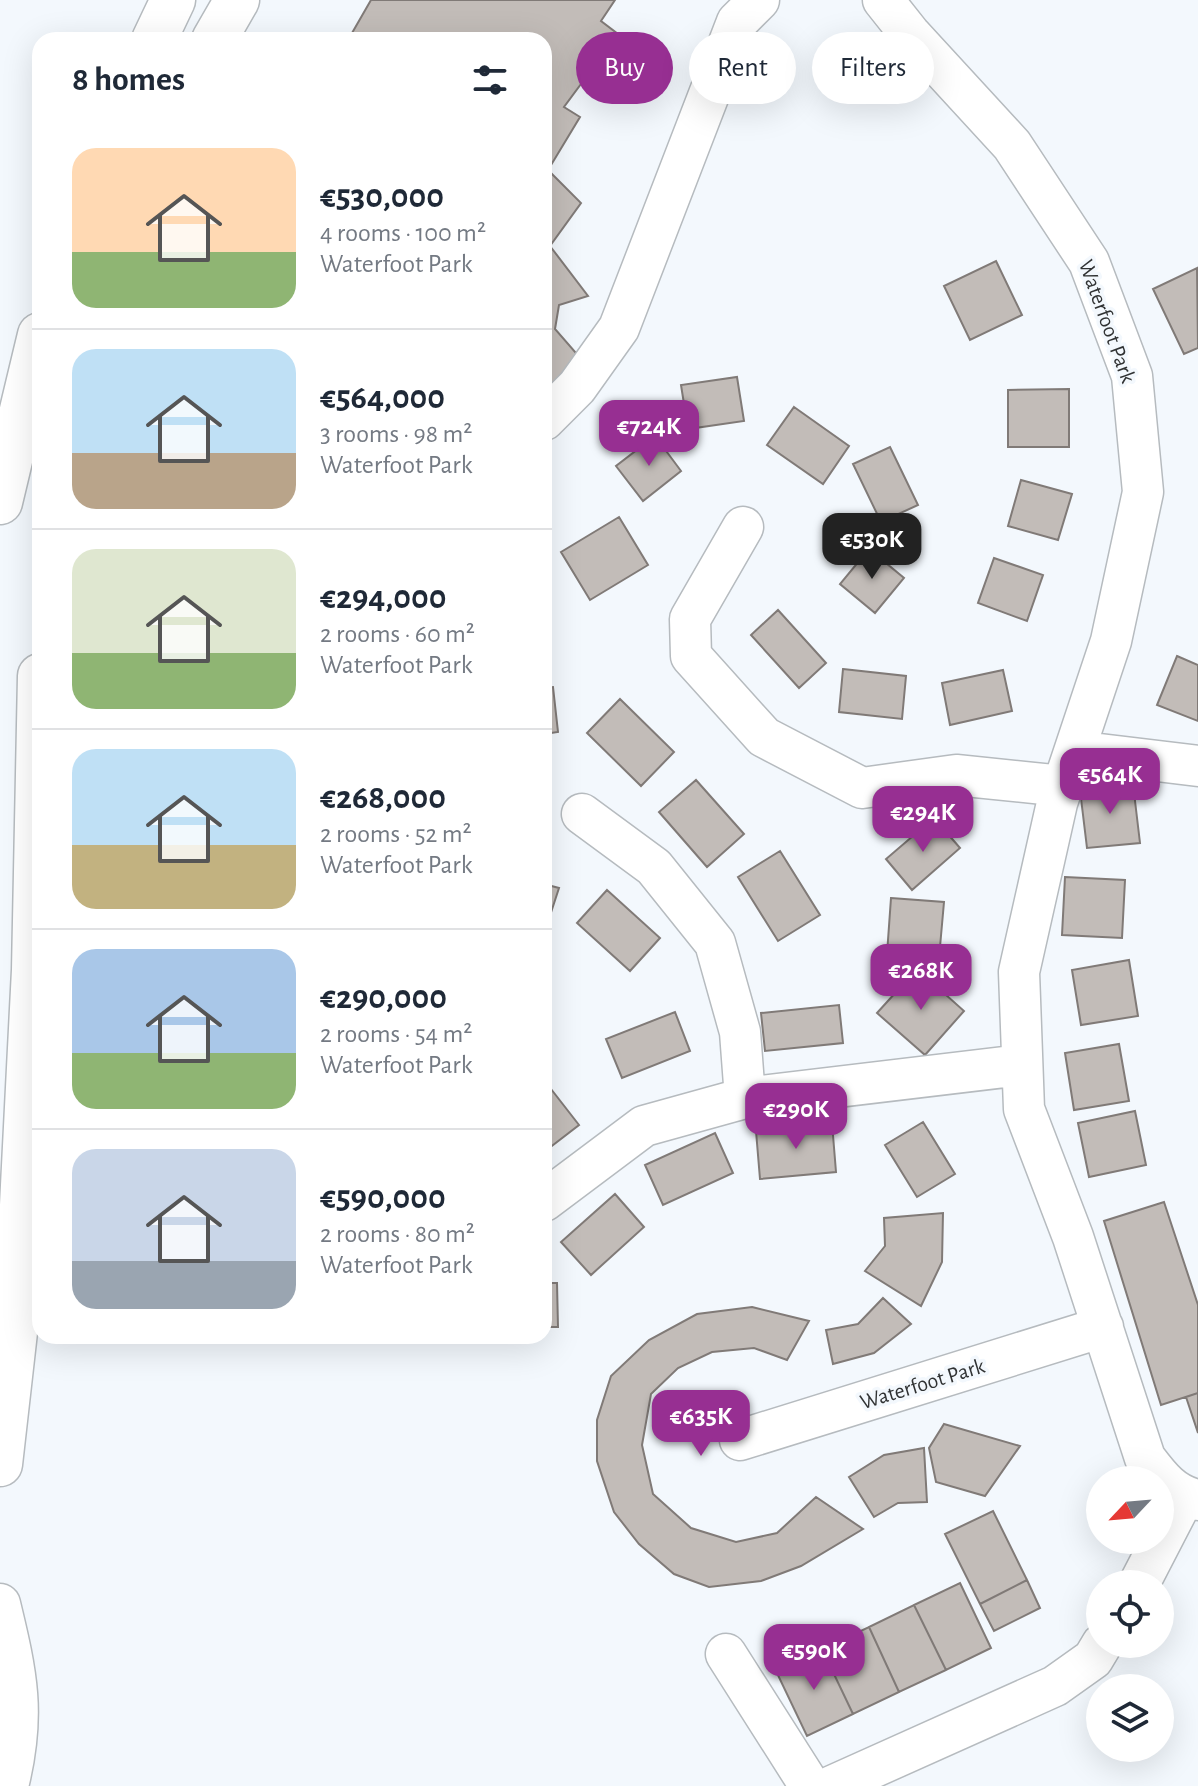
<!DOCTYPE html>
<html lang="en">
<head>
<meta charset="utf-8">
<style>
  body { margin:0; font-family:"Alegreya Sans",sans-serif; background:#f2f2f3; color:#1f2937; height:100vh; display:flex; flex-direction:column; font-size:30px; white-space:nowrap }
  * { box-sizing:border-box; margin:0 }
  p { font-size:26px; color:#747a83 }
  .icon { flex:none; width:44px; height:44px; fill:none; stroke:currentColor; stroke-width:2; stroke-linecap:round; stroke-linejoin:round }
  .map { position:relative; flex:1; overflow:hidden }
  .details { position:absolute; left:32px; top:32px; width:520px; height:1312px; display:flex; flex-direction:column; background:#fff; border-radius:24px; box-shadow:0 8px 32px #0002 }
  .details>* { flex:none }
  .guide { position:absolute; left:576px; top:32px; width:502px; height:72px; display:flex; gap:16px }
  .needle { width:52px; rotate:244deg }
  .buttons { position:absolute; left:1086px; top:1466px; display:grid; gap:16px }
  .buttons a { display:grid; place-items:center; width:88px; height:88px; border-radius:50%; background:#fff; box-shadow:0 8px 32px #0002; font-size:40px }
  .price { position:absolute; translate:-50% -68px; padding:0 18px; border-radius:16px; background:#972f92; color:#fff; font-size:26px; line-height:52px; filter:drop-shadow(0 2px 4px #0008) }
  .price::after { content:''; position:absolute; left:50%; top:48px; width:24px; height:18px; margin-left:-12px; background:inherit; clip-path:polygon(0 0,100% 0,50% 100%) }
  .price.on { background:#222; color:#fff }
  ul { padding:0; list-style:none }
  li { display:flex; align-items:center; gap:24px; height:200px; padding:0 40px }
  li+li { border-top:2px solid #e0e1e3 }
  li span { display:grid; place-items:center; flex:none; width:224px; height:160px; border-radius:24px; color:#555 }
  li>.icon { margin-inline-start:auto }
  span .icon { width:96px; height:96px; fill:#fffc; stroke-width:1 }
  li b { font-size:34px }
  h2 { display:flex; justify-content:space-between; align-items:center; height:96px; padding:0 40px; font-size:34px }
  .pill { padding:0 28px; border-radius:36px; background:#fff; box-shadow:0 8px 32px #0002; font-size:28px; line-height:72px }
  .pill.on { background:#972f92; color:#fff }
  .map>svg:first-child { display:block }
  .building { fill:#c2bcb8; stroke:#807a77; stroke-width:2 }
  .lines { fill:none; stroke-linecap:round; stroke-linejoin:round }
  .minor-casing { stroke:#b6bbbf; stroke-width:43 }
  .highway-casing { stroke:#b6bbbf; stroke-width:47 }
  .minor { stroke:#fff; stroke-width:40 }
  .highway { stroke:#fff; stroke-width:44 }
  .labels { text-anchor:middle; stroke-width:7; stroke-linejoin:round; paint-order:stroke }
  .street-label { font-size:22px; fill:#303233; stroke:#f3f8fd }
</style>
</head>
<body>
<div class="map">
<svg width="1198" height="1786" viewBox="0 0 1198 1786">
  <rect width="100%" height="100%" fill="#f3f8fd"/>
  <path class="building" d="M371,0H615L601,21L618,34L564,107L580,117L548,170L581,203L550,246L588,296L559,305L555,329L576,353L572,384L544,393V40H348Z
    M996,261L1022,315L970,340L944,286Z
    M1197,268L1198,348L1184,354L1153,289Z
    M737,377L744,421L688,429L681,385Z
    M1069,389V447H1008V390Z
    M794,407L849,446L823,484L767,445Z
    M655,436L681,471L643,501L616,466Z
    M890,447L918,505L881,522L853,464Z
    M1021,480L1072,494L1058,540L1008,526Z
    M619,517L648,565L590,600L561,552Z
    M869,549L904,578L875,613L840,584Z
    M994,558L1043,575L1027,621L978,603Z
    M778,610L826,663L799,688L751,635Z
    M1177,656L1198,665V721L1157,705Z
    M843,669L906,676L902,719L839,712Z
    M1003,670L1012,711L950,725L942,683Z
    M553,687L558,732L544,734V688Z
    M620,699L674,752L641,786L587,733Z
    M696,780L744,834L707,867L659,812Z
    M1133,784L1140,843L1087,848L1080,790Z
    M934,818L960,848L912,890L886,859Z
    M780,851L820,915L778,941L738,877Z
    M1065,877L1125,880L1122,938L1062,935Z
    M544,884L559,888L545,931L544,930Z
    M607,890L660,938L630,971L577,923Z
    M891,898L944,902L939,958L887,954Z
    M1129,960L1138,1016L1081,1025L1072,970Z
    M917,969L964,1011L925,1055L877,1013Z
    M839,1005L843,1043L765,1051L761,1013Z
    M675,1012L690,1051L622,1078L606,1039Z
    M1119,1044L1129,1101L1074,1110L1065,1053Z
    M544,1080L579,1125L544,1152Z
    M1135,1111L1146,1165L1089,1177L1078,1123Z
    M923,1122L955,1174L917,1197L885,1145Z
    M832,1123L836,1172L760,1179L756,1131Z
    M715,1133L733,1173L663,1205L645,1165Z
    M615,1194L644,1227L591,1275L561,1242Z
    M1164,1202L1198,1305V1393L1161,1405L1104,1221Z
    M943,1213L942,1262L921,1306L865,1271L885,1246L884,1218Z
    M544,1283H557L558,1327H544Z
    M883,1298L911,1324L874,1353L833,1364L826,1330L858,1324Z
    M752,1307L809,1321L787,1360L754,1348L712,1352L678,1368L651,1394L642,1445L653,1494L691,1528L736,1542L777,1533L816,1497L863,1529L801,1566L761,1581L709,1587L674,1574L639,1544L614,1512L597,1461V1420L611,1376L649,1340L697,1314Z
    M1198,1393V1433L1186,1397Z
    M944,1424L1020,1446L985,1496L936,1482L929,1448Z
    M924,1448L927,1502L898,1503L874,1517L849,1477L884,1455Z
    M993,1511L1027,1580L980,1604L945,1534Z
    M1027,1580L1040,1608L994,1631L980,1604Z
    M960,1583L991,1648L946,1670L914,1605Z
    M914,1605L946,1670L899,1692L869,1627Z
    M869,1627L899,1692L853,1714L822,1649Z
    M822,1649L853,1714L807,1736L776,1671Z"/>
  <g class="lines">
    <defs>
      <path id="minor" d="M883,0L910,34L1012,145L1089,262L1132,376L1143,492L1111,641L1057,803L1019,972L1024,1109L1073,1237L1145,1458C1160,1478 1173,1495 1198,1500
        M544,420L577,387L619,328L737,22L759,0
        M743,527L690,619L691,656L764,737L862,788L956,775L1063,786
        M1075,751L1198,766
        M582,814L654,867L715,943L740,1032L745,1098
        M544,1201L644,1126L745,1098L1022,1065
        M740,1440L1103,1327
        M1139,1584L1184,1497
        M0,1604C17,1674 26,1715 8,1786
        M726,1654L810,1786
        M832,1786L1055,1686L1093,1659L1102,1644"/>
      <path id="highway" d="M154,40L173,0
        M214,40L237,0
        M0,502L40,335
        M0,1464L16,1323L34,970L40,676"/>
    </defs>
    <use href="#minor" class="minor-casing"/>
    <use href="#highway" class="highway-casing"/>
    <use href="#minor" class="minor"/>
    <use href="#highway" class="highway"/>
  </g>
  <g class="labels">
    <g class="street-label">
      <text transform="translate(1108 321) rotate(70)" y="8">Waterfoot Park</text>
      <text transform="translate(922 1383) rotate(-17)" y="8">Waterfoot Park</text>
    </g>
  </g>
</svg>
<div class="buttons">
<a><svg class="needle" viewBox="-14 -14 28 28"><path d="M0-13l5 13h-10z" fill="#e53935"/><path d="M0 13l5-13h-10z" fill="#747a83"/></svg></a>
<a><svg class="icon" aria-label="locate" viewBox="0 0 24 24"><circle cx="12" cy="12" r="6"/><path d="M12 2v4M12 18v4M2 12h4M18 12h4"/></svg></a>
<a><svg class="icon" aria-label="layers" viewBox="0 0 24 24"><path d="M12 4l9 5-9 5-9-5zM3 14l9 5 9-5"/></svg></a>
</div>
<b class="price" style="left:649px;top:468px">€724K</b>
<b class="price on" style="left:872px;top:581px">€530K</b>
<b class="price" style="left:1110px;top:816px">€564K</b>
<b class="price" style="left:923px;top:854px">€294K</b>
<b class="price" style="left:921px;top:1012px">€268K</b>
<b class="price" style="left:796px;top:1151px">€290K</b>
<b class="price" style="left:701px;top:1458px">€635K</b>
<b class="price" style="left:814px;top:1692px">€590K</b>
<div class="guide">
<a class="pill on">Buy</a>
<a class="pill">Rent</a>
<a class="pill">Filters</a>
</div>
<section class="details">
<h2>8 homes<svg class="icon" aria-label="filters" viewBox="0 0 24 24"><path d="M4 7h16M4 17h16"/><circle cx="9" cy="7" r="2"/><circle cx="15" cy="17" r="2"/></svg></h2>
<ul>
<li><span style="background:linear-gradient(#ffd9b3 65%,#8fb573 0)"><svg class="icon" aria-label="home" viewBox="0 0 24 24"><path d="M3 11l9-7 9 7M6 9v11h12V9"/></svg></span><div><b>€530,000</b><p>4 rooms · 100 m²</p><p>Waterfoot Park</p></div></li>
<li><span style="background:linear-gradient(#bfe0f5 65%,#b9a48a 0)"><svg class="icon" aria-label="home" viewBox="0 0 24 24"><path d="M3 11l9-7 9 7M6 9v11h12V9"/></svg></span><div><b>€564,000</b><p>3 rooms · 98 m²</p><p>Waterfoot Park</p></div></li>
<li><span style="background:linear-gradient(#dfe7d0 65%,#8fb573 0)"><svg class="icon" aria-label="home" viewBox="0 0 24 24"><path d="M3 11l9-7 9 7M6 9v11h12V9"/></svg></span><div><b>€294,000</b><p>2 rooms · 60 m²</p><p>Waterfoot Park</p></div></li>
<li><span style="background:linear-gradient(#bfe0f5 60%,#c2b280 0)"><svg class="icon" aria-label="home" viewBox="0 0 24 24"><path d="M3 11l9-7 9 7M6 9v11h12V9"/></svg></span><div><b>€268,000</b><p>2 rooms · 52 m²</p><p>Waterfoot Park</p></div></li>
<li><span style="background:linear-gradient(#a9c7e8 65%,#8fb573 0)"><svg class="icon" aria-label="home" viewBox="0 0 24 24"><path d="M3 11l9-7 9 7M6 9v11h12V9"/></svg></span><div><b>€290,000</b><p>2 rooms · 54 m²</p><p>Waterfoot Park</p></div></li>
<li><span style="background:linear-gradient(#c9d6e8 70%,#9aa5b1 0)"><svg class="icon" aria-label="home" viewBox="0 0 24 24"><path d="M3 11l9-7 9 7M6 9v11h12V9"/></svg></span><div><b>€590,000</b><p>2 rooms · 80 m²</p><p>Waterfoot Park</p></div></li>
</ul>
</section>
</div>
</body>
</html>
